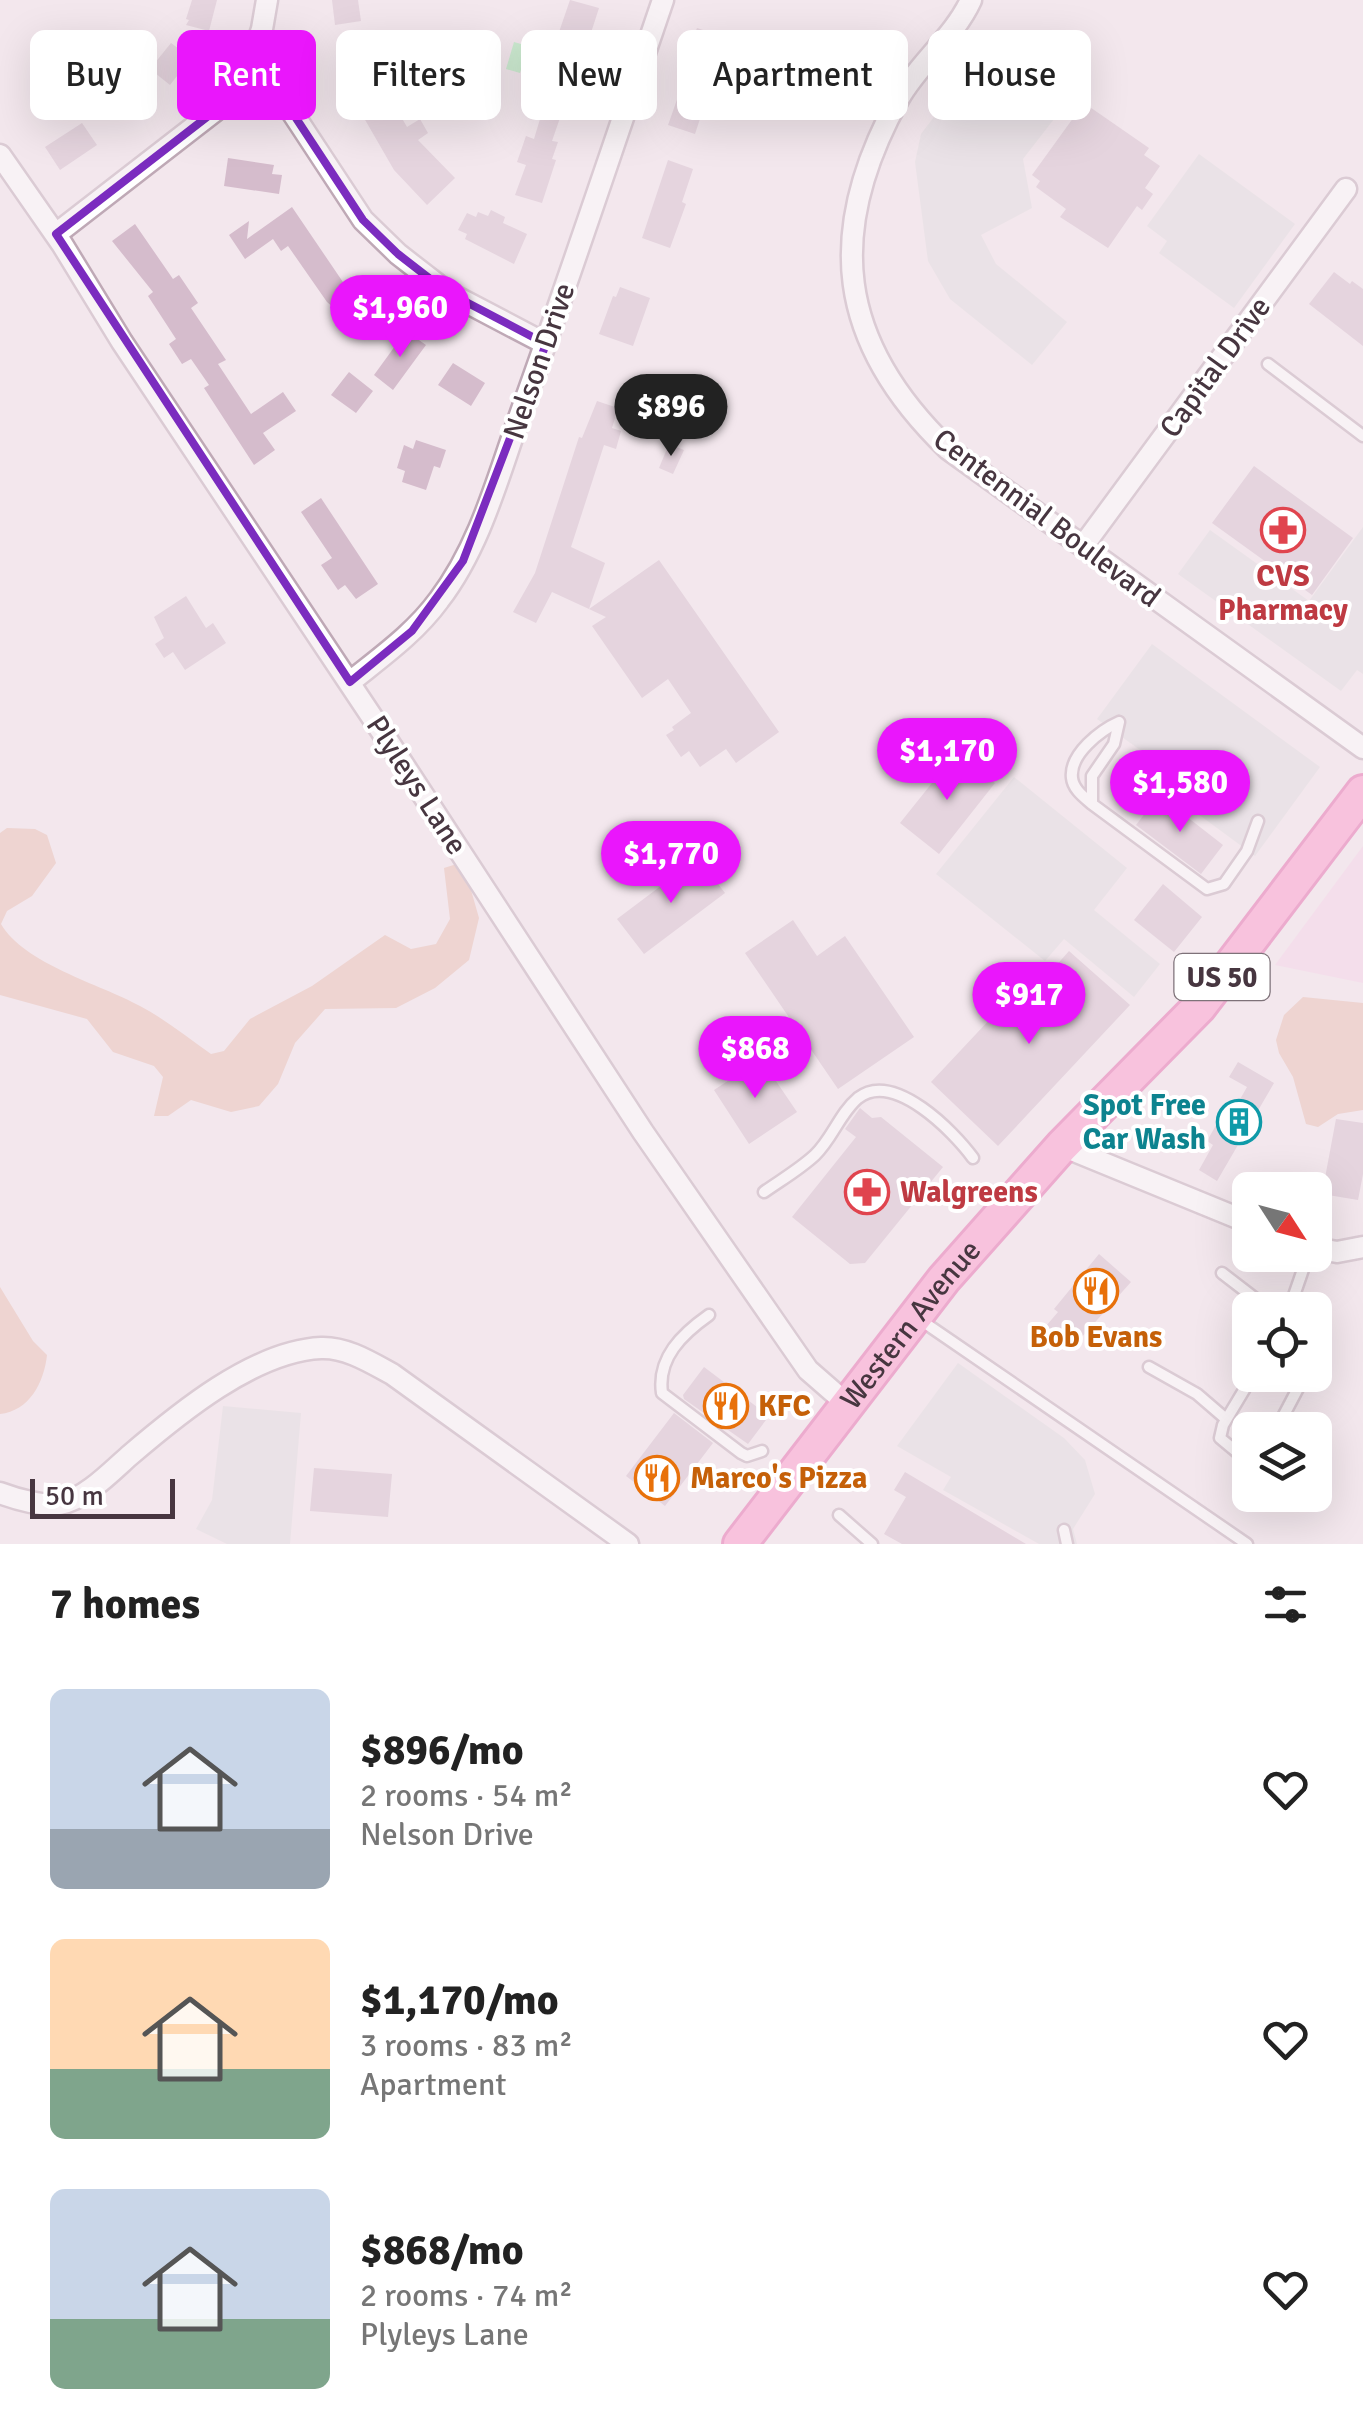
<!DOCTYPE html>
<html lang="en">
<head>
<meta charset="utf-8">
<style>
  body { margin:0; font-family:Signika,sans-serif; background:#f2f2f2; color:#222; height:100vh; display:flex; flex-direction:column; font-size:38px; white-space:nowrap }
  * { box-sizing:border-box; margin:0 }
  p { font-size:32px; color:#767676 }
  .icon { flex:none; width:55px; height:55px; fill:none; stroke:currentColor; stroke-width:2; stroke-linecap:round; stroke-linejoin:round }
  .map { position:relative; height:1544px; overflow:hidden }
  .sheet { display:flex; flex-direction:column; background:#fff; flex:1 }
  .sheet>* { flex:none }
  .banner { position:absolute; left:30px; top:30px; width:1305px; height:90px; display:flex; gap:20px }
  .needle { width:65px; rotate:126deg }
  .tools { position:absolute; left:1232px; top:1172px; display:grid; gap:20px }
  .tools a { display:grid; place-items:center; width:100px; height:100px; border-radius:15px; background:#fff; box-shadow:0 10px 40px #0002; font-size:50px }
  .scale { position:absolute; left:30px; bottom:25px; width:145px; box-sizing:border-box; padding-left:10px; border:5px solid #473640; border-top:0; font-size:28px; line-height:35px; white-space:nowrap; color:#473640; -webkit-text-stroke:8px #fff; paint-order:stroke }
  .price { position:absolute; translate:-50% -85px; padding:0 22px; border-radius:35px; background:#ea16fc; color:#fff; font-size:32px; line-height:65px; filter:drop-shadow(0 2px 5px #0008) }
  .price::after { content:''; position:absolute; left:50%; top:60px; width:30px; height:22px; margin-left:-15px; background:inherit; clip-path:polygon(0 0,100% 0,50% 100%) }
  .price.current { background:#222; color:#fff }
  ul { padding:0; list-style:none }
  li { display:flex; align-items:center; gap:30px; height:250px; padding:0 50px }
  li span { display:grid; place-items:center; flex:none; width:280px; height:200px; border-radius:15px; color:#555 }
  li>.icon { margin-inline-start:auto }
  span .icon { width:120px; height:120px; fill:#fffc; stroke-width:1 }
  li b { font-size:42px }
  h2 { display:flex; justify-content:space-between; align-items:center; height:120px; padding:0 50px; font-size:42px }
  .pill { padding:0 35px; border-radius:15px; background:#fff; box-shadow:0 10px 40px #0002; font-size:35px; line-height:90px }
  .pill.current { background:#ea16fc; color:#fff }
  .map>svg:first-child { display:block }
  .commercial { fill:#f6d2e9 }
  .green { fill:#e8bcaf }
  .parking { fill:#e1dcdf }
  .water { fill:#a2f1b1 }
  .building { fill:#d5bccc }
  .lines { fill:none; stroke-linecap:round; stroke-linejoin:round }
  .lane-casing { stroke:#bfa9b6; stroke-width:15 }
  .street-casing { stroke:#bfa9b6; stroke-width:25 }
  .primary-casing { stroke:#e563a8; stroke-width:38 }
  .lane { stroke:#fff; stroke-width:10 }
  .street { stroke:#fff; stroke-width:20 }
  .primary { stroke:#ff94cb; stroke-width:32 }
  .marked { fill:none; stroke:#7b2cbf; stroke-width:8; stroke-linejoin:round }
  .labels { text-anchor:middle; stroke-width:8; stroke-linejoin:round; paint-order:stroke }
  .shield { fill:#fff; stroke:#7e7279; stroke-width:2.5 }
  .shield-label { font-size:28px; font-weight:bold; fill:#473640 }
  .street-label { font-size:30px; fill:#473640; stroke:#fff }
  .health-label { font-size:30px; font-weight:bold; fill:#be3a42; stroke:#fff }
  .culture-label { font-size:30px; font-weight:bold; fill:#0d838f; stroke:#fff; text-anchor:end }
  .food-label { font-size:30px; font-weight:bold; fill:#c56008; stroke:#fff; text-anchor:start }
</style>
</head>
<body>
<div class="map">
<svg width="1363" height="1544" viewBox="0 0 1363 1544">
  <rect width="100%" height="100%" fill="#f3e7ed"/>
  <path class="commercial" d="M1363,846V983L1275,965Z"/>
  <path class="green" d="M7,828L35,829L47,835L56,863L32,896L7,911L1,924C24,964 100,984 140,1006C165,1019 188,1038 211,1054L224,1051L250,1019L312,986L385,935L411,949L436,944L450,919L444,868L463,862L479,918L469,960L435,988L396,1008L325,1009L295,1043L278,1084L259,1106L231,1112L191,1100L168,1116H154L163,1077L154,1066L113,1052L87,1019L0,995V833Z
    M1303,997L1363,1003V1110L1338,1114L1318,1127L1306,1124L1293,1077L1279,1053L1276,1040L1284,1015Z
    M0,1287L33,1341L47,1355C44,1383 29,1411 0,1414Z"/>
  <path class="parking" d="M984,51L1061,110L1023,159L1032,208L981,235L996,264L1067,322L1032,365L950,299L928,261L915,162L921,134Z
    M1199,154L1295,224L1234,308L1159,253L1167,241L1147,226Z
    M1363,527V674L1357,670L1341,691L1178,574L1210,530L1309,601Z
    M1152,644L1320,767L1255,856L1137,769L1147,755L1097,719Z
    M1014,777L1127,868L1094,910L1160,964L1134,997L1064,939L1045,961L936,874Z
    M958,1363L1064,1438L1085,1460L1095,1494L1073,1529L1077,1544H1039L943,1490L951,1477L897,1446Z
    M223,1406L301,1413L290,1544H227L196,1529L212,1500Z"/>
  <path class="water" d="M514,42L528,46L520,73L506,69Z"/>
  <path class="building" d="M192,0H217L209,31L186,25L189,20L186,19Z
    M332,0H358L361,21L335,25Z
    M570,0L599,8L588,42L559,32Z
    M697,28L745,44L740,59L722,52L695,134L668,125L696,46L691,44Z
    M171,43L191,58L170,85L150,69Z
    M360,46L372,81L350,89L338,54Z
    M536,61L567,71L569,66L586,71L580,92L570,89L552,141L558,142L552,159L556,160L542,203L515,195L526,165L517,162L526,136L534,139L543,109L523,102Z
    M392,101L407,127L420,119L428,133L418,140L455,178L427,205L394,170L364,118Z
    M1084,103L1149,148L1144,155L1160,166L1145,188L1153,194L1142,210L1137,206L1108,248L1060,217L1066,209L1036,187L1040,181L1032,175Z
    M82,123L97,145L60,170L45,147Z
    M228,158L274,165L272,174L282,175L279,194L224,186Z
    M668,160L693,169L682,202L686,204L670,248L642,238Z
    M292,207L347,288L350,284L383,313L365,334L327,302L288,246L281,251L273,239L245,259L229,235L249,221L247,239Z
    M491,210L505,217L503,223L527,234L514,264L465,239L467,234L458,230L467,213L476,217L478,212L488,216Z
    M135,224L173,279L179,275L198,303L191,308L226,360L218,364L251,414L283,392L296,411L263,433L275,450L254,465L204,388L209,385L191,359L182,364L169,344L176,339L148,296L153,292L112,241Z
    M1334,272L1350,284L1352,281L1363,289V346L1309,304Z
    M620,287L650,298L633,346L599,334L613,296L616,297Z
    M406,331L426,345L393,390L374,375Z
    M453,363L485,383L471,406L438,385Z
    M349,372L373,391L356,413L331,395Z
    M639,387L660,395L654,411L633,403Z
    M597,401L618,408L612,428L621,431L616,449L604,445L571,547L605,563L589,609L552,592L536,623L513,612L535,573L579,437L582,438Z
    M416,440L446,450L440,468L434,466L426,490L402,482L405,471L397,468L404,445L413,449Z
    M669,444L684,450L673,474L659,468Z
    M1254,466L1353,538L1312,595L1212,523Z
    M321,498L378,584L356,599L345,585L338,590L321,565L332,558L301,512Z
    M659,560L779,732L736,763L726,749L700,767L689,751L681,757L666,735L674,730L672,727L691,713L668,679L642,698L592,626L606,617L589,609Z
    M186,596L206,628L213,623L226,643L185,670L173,652L164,658L155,644L164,638L154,617Z
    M956,753L995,783L939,854L900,823Z
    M1159,795L1223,845L1201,874L1136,825Z
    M698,858L725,893L644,954L617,919Z
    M1163,884L1202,917L1174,952L1134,920Z
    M793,920L817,956L845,936L914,1037L838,1089L745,953Z
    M1069,951L1130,1005L998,1146L931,1082L1022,985L1031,994Z
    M761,1059L797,1112L749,1144L714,1090Z
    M1238,1062L1274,1083L1217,1181L1199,1170L1213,1145L1207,1141L1219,1120L1226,1124L1247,1087L1229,1077Z
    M860,1108L872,1118L881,1117L943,1167L865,1263L850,1264L792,1217L856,1137L845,1129Z
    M1336,1119L1363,1123V1174L1358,1200L1322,1194Z
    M1099,1254L1131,1282L1072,1348L1046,1326L1058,1312L1054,1309Z
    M704,1367L769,1416L748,1444L684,1399L683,1395Z
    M674,1413L713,1443L665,1506L626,1476Z
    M314,1468L392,1474L388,1517L310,1511Z
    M905,1472L1026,1544H902L884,1534L906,1497L894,1490Z"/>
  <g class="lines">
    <defs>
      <path id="lane" d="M1268,364L1363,436
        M1119,722C1101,730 1069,754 1072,778C1073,789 1084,797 1092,804L1207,889L1224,884L1247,851L1258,821
        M1092,803V776L1114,744L1119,722
        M764,1192C781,1180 800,1169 815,1155C832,1139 840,1113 858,1098C894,1070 954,1132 973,1158
        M1222,1273L1270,1310
        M1289,1310L1308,1255
        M709,1315C682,1334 657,1358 662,1393L741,1453L747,1456L762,1451
        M919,1319L1247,1544
        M1149,1367L1197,1394L1226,1419
        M1276,1430L1305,1375
        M1250,1463L1220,1438L1223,1425L1253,1375
        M839,1515L872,1544
        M1064,1530L1067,1544"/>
      <path id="street" d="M971,0C954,37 919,63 899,98C824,233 837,342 948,449L1363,748
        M247,74L288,106L363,220L398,254L447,292L546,344
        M0,155L62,244L122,342L384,735L643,1132L808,1370L847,1404
        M56,234L216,110L247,74L262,29L267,0
        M1083,546L1346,189
        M350,682C381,657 415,633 439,600C482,544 500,469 524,404C572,270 617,135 663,0
        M1062,1146L1250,1223
        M1315,1248L1337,1252L1363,1247
        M0,1493C16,1499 44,1507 60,1504C85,1499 111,1472 129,1456C178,1414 254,1351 321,1348C346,1347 370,1362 392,1374L628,1544"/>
      <g id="primary">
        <path id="s1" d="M740,1544L944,1279L1062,1146L1199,1007L1363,792"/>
      </g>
    </defs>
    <use href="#lane" class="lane-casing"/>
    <use href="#street" class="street-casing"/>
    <use href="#primary" class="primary-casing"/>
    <use href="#lane" class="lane"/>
    <use href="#street" class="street"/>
    <use href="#primary" class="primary"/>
  </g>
  <path d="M0 0H1363V1544H0ZM247,74L288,106L363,220L398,254L447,292L546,344L463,561L412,631L350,682L56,234L216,110Z" fill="#f3e7ed" fill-opacity=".55" fill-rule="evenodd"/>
  <path class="marked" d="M247,74L288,106L363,220L398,254L447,292L546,344L463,561L412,631L350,682L56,234L216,110Z"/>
  <defs>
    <symbol id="pharmacy-ring" viewBox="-11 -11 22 22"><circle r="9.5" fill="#fff" stroke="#e0444e" stroke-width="1.5"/><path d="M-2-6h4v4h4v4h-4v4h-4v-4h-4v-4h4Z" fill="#e0444e"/></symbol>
    <symbol id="building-ring" viewBox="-11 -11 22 22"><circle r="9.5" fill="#fff" stroke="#0f9aa8" stroke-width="1.5"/><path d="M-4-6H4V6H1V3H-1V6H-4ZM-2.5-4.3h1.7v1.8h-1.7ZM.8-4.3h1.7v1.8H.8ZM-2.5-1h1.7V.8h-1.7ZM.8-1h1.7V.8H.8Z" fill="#0f9aa8"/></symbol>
    <symbol id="restaurant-ring" viewBox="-11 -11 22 22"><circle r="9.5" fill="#fff" stroke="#e8710a" stroke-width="1.5"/><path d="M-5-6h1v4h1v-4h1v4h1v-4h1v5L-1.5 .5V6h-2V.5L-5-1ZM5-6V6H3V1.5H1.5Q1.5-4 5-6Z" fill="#e8710a"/></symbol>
  </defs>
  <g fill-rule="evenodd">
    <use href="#pharmacy-ring" x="1258" y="505" width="50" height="50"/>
    <use href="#building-ring" x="1214" y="1097" width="50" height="50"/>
    <use href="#pharmacy-ring" x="842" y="1167" width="50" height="50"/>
    <use href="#restaurant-ring" x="1071" y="1266" width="50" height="50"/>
    <use href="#restaurant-ring" x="701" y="1381" width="50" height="50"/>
    <use href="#restaurant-ring" x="632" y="1453" width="50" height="50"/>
  </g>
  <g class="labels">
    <rect class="shield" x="1174.5" y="954" width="95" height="46" rx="8"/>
    <g class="shield-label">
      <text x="1222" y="987">US 50</text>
    </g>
    <g class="street-label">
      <text transform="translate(539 361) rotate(-71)" y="10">Nelson Drive</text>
      <text transform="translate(1215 367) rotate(-54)" y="10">Capital Drive</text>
      <text transform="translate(1047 518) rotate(37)" y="10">Centennial Boulevard</text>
      <text transform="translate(417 785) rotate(57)" y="10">Plyleys Lane</text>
      <text dy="10" stroke="none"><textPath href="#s1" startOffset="278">Western Avenue</textPath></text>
    </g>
    <g class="health-label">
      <text x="1283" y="586">CVS<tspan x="1283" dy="34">Pharmacy</tspan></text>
      <text x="900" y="1202" text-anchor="start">Walgreens</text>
    </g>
    <g class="culture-label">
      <text x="1206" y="1115">Spot Free<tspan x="1206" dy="34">Car Wash</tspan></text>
    </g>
    <g class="food-label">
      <text x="1096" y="1347" text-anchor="middle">Bob Evans</text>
      <text x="758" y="1416">KFC</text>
      <text x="690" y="1488">Marco's Pizza</text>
    </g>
  </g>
</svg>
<div class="tools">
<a><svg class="needle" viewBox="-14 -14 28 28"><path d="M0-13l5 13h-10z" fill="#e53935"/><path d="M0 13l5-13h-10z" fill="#767676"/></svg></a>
<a><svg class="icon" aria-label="locate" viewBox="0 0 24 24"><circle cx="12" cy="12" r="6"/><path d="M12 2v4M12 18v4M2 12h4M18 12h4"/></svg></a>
<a><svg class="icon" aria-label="layers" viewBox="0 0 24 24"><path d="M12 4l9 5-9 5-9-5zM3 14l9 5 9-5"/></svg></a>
</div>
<div class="scale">50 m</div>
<b class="price" style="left:400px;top:360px">$1,960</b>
<b class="price current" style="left:671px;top:459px">$896</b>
<b class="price" style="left:947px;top:803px">$1,170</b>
<b class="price" style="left:1180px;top:835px">$1,580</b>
<b class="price" style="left:671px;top:906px">$1,770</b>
<b class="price" style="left:1029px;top:1047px">$917</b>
<b class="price" style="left:755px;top:1101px">$868</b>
<div class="banner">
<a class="pill">Buy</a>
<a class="pill current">Rent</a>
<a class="pill">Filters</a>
<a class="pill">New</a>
<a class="pill">Apartment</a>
<a class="pill">House</a>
</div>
</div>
<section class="sheet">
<h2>7 homes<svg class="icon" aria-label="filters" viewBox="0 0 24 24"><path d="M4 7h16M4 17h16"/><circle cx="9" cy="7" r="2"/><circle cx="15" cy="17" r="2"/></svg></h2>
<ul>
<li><span style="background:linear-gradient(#c9d6e8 70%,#9aa5b1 0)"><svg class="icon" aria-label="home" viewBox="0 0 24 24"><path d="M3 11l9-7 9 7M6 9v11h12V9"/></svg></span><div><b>$896/mo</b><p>2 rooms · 54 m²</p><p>Nelson Drive</p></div><svg class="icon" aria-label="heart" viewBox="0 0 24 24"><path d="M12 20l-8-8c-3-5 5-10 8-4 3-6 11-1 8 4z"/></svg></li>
<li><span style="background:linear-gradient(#ffd9b3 65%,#7fa58c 0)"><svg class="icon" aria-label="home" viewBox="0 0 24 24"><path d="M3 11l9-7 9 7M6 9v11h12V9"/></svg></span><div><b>$1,170/mo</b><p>3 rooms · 83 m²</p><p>Apartment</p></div><svg class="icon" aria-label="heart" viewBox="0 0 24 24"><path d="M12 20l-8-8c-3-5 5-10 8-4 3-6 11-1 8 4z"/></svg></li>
<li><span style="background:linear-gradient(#c9d6e8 65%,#7fa58c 0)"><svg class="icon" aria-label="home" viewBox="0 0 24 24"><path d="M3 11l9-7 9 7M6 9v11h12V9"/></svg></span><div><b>$868/mo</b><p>2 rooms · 74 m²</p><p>Plyleys Lane</p></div><svg class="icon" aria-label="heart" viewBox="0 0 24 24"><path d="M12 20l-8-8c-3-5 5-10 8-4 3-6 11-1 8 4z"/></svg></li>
</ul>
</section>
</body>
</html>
